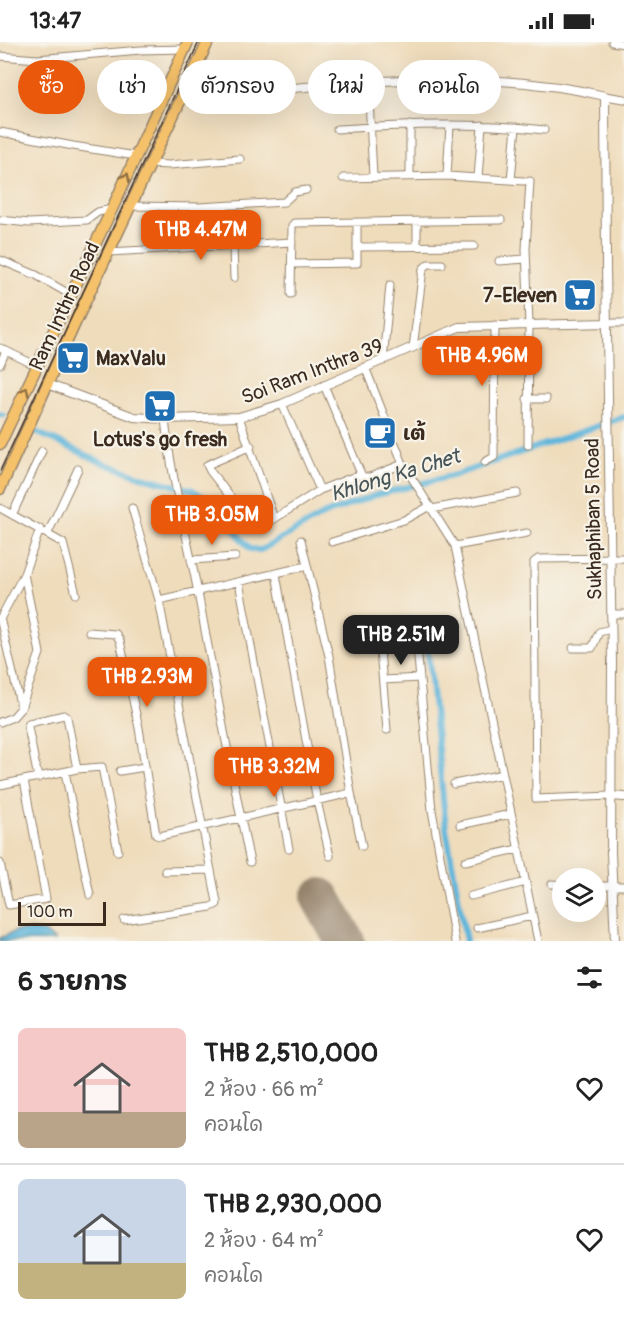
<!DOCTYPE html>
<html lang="th">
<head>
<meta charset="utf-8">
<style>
  body { margin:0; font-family:Pangolin,"Playpen Sans Thai",sans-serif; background:#f6f6f6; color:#222; height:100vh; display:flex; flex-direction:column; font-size:22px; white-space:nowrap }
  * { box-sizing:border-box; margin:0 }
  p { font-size:20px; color:#767676 }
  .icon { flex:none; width:33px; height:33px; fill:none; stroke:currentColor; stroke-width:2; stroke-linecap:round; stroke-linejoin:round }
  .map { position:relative; height:899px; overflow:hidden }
  .sheet { display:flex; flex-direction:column; background:#fff; flex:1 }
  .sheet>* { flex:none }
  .guide { position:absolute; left:18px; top:18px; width:588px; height:54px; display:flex; gap:12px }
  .fabs { position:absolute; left:552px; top:826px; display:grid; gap:12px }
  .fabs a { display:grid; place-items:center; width:54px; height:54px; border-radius:50%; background:#fff; box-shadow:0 6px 24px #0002; font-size:30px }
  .scale { position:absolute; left:18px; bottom:15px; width:88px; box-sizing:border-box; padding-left:6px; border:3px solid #3b2a1e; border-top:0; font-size:16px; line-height:21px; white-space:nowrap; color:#3b2a1e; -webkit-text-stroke:4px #f7f3e8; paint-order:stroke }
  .price { position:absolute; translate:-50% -51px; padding:0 14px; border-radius:12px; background:#ea580c; color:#fff; font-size:20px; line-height:39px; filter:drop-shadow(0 2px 3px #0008) }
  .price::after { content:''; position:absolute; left:50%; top:36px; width:18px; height:14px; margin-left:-9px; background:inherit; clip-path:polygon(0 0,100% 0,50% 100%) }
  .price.selected { background:#222; color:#fff }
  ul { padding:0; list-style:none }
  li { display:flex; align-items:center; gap:18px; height:150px; padding:0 18px }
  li+li { border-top:2px solid #e0e0e0 }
  li span { display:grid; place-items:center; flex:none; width:168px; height:120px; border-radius:9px; color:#555 }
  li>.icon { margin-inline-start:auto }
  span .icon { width:72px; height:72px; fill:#fffc; stroke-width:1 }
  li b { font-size:26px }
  h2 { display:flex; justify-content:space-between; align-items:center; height:72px; padding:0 18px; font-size:26px }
  .pill { padding:0 21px; border-radius:27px; background:#fff; box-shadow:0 6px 24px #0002; font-size:21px; line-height:54px }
  .pill.selected { background:#ea580c; color:#fff }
  .status { display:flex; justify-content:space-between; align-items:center; height:42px; padding:0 30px; background:#fff; direction:ltr }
  .status svg { height:16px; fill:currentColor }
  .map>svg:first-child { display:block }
  .water { fill:#5eb6db; stroke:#4c707c; stroke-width:1.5 }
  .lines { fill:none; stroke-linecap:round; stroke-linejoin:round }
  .canal { stroke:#5eb6db; stroke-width:6 }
  .runway { stroke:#95836c; stroke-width:40 }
  .minor-casing { stroke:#95836c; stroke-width:9 }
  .tertiary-casing { stroke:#95836c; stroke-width:10 }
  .primary-casing { stroke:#95836c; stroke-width:13 }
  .minor { stroke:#fff; stroke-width:7 }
  .tertiary { stroke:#fff; stroke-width:8 }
  .primary { stroke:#f5c16b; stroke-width:10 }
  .rail { stroke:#3b2a1e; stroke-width:1.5 }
  .oneway { stroke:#8f6e41 }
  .labels { text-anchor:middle; stroke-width:4.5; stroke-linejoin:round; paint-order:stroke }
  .poi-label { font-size:20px; font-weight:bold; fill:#3b2a1e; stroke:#f7f3e8; text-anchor:start }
  .street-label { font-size:20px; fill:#3b2a1e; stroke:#f7f3e8 }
  .water-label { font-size:21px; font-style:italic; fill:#465457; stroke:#f7f3e8 }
</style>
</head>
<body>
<div class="status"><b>13:47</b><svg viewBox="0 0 49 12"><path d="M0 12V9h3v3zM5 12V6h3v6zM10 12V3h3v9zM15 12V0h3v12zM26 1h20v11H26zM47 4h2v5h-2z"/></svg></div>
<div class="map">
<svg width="624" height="899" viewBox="0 0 624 899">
  <rect width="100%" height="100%" fill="#f7f3e8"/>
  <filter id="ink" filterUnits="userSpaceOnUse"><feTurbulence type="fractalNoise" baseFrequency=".0167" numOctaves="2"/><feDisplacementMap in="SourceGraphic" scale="12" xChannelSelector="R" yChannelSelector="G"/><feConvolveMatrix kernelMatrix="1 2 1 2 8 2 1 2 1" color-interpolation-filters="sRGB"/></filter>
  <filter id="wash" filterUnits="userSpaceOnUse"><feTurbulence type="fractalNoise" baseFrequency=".008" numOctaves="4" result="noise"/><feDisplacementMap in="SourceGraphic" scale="24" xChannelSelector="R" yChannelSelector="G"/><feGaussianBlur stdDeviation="1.35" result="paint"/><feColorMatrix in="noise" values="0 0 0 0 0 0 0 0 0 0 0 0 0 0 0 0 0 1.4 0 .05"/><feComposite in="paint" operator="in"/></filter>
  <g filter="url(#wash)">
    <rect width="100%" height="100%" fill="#efdcbb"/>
    <path class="water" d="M31,888L45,890L55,899H0V896L16,889Z"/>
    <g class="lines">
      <path class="canal" d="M0,372L3,373
        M34,389L103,421L146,436L193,448L210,459L250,507L261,508L325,472L376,453L455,433L624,375
        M425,579L446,786L466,899"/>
      <path class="runway" d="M321,856L345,899"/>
    </g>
  </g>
  <g filter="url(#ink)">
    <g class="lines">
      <defs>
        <path id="minor" d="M612,0L624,2
          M0,14L37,17L141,8L185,7
          M368,39L373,134
          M605,54L624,57
          M410,83V134
          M337,87C406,83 475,80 544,88
          M0,90L73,104L136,114
          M150,122L169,123L240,117
          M447,134L450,83
          M343,136L447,134L524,139
          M478,136L482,83
          M511,138L516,85
          M131,164L200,165L284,160L295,150L306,148
          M0,178L29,181L87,178L98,170L112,167
          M199,191L200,206
          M233,203L234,236
          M417,204V180
          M357,205L474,204
          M109,210L292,200
          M0,218L36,233L71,253
          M499,219L526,217
          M292,222L357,221V181
          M291,252L292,184L294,181L501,178
          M607,281H624
          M0,306L37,324
          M413,306L423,227L428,222H442
          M383,319L390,243
          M0,322L6,309
          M365,325L403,422L455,504L538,899
          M324,343L361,432
          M527,357H546
          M282,362L320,448
          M239,375L274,477
          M165,377C171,436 187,493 198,551C215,641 231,730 250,820
          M528,403L529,283L526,207L530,139
          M251,404L207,423L210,429L253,484L256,486L274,477L320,448L361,432L363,435H370L403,422
          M485,420L494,415L495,283
          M0,466L63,501L76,552
          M432,467L517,451
          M12,473L42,409
          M48,491L78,427
          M301,498L329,614L351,751L362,804
          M332,500L404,478L430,464
          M455,504L527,491
          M191,518L235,515
          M276,532L317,759L330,814
          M239,540L289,807
          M159,558L307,524
          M611,572H624
          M0,576L21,666
          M0,577L24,532L40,487
          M415,583L432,768L455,899
          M378,586L387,688
          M89,590L116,592L120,599L139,686L156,793L160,794L351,751
          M573,606H592L599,590L611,587
          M383,638L420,636
          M0,680L13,675L21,666L40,611L24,532
          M120,729L145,725
          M65,730L90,853
          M38,736L28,685L29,681L64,673L67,675L77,727
          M454,742L503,732
          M0,743L77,727L102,725L118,809
          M611,754L536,757L534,520L538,517L624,516
          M460,783L511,772
          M465,819L518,807
          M0,821L9,863L46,857L24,738
          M165,829L211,828
          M552,842L562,843
          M596,844H624
          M471,854L526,840
          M124,878L211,865L217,862V860L159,558L132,466
          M477,886L532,874"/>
        <path id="tertiary" d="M182,56C323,45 466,21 605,54L606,223L612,620L611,811L615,899
          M47,342L134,375L165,377L239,375L282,362L459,285L607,281
          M611,754L624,755"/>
        <path id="primary" d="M0,402L112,167L188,0
          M0,447L76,279L208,0"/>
      </defs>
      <use href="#minor" class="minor-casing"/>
      <use href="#tertiary" class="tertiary-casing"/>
      <use href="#primary" class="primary-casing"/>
      <use href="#minor" class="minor"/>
      <use href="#tertiary" class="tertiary"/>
      <use href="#primary" class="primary"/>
      <path class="rail" d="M0,429L199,0"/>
    </g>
    <defs><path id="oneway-chevron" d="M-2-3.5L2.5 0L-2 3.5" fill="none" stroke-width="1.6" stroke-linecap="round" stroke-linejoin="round" transform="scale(1.5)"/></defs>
    <g class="oneway">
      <use href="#oneway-chevron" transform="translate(126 135) rotate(-64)"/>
      <use href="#oneway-chevron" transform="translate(25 349) rotate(-65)"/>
    </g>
  </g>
  <defs>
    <symbol id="supermarket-square" viewBox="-11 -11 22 22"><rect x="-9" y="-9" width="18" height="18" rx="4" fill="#1f6fb2" stroke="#f7f3e8"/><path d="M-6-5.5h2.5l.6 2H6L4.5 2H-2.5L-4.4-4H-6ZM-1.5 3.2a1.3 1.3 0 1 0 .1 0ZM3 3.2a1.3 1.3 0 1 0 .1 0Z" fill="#fff"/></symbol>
    <symbol id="cafe-square" viewBox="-11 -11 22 22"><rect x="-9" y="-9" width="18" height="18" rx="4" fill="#1f6fb2" stroke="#f7f3e8"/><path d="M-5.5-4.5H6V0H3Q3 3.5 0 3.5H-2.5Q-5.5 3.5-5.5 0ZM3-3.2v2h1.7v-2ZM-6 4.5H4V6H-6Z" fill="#fff"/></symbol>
  </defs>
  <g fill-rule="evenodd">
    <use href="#supermarket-square" x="561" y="234" width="38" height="38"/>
    <use href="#supermarket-square" x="54" y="297" width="38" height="38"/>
    <use href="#supermarket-square" x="141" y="345" width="38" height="38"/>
    <use href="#cafe-square" x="361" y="372" width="38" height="38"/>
  </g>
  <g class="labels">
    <g class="poi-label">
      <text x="557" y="260" text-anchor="end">7-Eleven</text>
      <text x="96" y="323">MaxValu</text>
      <text x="403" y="398">เต้</text>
      <text x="160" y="404" text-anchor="middle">Lotus's go fresh</text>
    </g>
    <g class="street-label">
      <text transform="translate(64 264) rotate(-65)" y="7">Ram Inthra Road</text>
      <text transform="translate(312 329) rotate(-21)" y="7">Soi Ram Inthra 39</text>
      <text transform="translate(593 477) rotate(-91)" y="7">Sukhaphiban 5 Road</text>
    </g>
    <g class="water-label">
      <text transform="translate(395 433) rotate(-17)" y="7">Khlong Ka Chet</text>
    </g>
  </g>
</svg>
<div class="fabs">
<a><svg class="icon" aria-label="layers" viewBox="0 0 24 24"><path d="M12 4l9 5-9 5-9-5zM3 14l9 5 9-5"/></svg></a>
</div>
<div class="scale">100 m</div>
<b class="price" style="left:201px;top:219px">THB 4.47M</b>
<b class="price" style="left:482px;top:345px">THB 4.96M</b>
<b class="price" style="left:212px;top:504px">THB 3.05M</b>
<b class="price selected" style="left:401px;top:624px">THB 2.51M</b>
<b class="price" style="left:147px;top:666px">THB 2.93M</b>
<b class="price" style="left:274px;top:756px">THB 3.32M</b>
<div class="guide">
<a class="pill selected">ซื้อ</a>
<a class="pill">เช่า</a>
<a class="pill">ตัวกรอง</a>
<a class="pill">ใหม่</a>
<a class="pill">คอนโด</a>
</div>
</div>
<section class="sheet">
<h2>6 รายการ<svg class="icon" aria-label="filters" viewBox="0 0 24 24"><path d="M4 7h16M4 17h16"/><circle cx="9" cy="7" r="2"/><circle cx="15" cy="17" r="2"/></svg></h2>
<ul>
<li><span style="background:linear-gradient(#f6c9c9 70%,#b9a48a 0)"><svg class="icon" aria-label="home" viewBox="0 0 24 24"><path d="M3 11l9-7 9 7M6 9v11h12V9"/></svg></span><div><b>THB 2,510,000</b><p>2 ห้อง · 66 m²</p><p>คอนโด</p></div><svg class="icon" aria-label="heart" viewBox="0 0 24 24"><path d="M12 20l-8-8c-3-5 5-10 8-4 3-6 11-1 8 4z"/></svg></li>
<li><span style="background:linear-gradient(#c9d6e8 70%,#c2b280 0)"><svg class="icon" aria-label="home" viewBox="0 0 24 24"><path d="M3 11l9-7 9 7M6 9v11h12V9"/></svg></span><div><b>THB 2,930,000</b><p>2 ห้อง · 64 m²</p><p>คอนโด</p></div><svg class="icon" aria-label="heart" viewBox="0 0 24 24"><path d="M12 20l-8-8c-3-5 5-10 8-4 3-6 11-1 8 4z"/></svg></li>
</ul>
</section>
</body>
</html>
